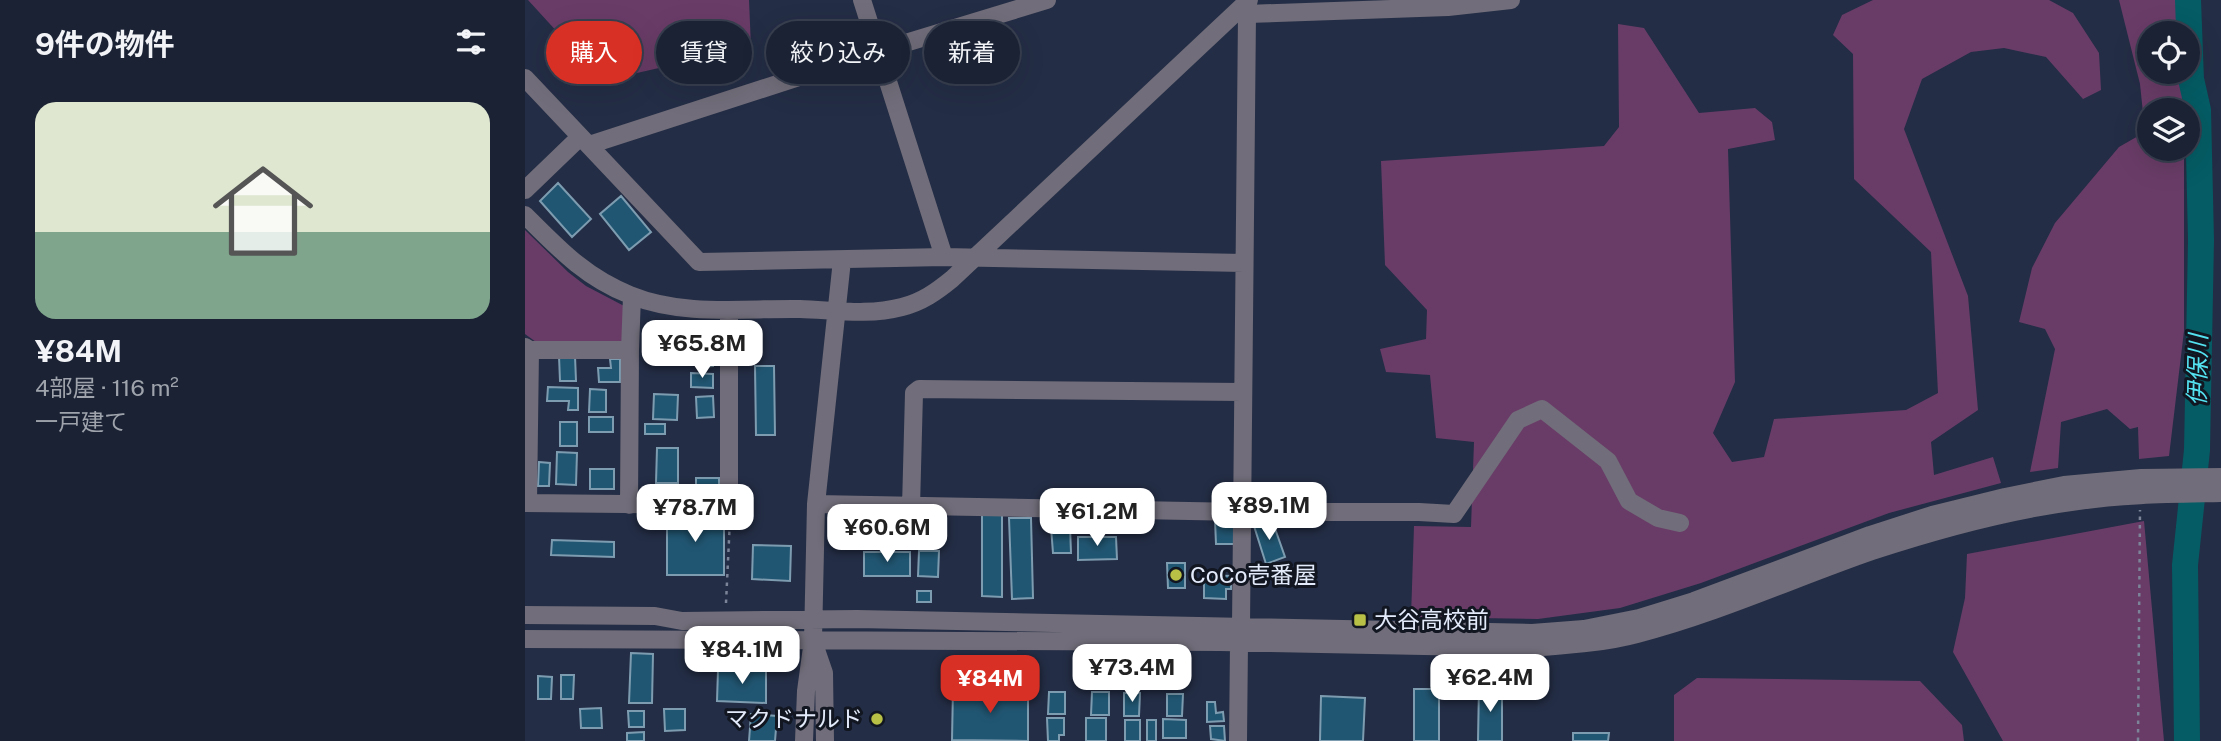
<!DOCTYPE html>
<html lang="ja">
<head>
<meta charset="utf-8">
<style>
  body { margin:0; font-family:"Public Sans","Noto Sans JP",sans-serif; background:#272f40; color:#f1f3f6; height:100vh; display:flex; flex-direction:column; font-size:26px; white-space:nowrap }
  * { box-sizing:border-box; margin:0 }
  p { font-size:23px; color:#9fa4ac }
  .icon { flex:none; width:38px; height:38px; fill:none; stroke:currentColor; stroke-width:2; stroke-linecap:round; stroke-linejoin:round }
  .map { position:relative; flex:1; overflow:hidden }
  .side { display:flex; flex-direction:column; background:#1a2234; width:525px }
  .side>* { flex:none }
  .top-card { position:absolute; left:21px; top:21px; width:665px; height:63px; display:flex; gap:14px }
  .tools { position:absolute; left:1612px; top:21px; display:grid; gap:14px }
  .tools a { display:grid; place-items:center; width:63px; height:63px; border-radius:50%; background:#1a2234; box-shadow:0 7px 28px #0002,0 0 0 2px #383f4f; font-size:35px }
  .price { position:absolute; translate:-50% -60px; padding:0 16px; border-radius:14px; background:#fff; color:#222; font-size:23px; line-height:46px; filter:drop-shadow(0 2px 4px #0008) }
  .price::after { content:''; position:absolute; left:50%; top:42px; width:21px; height:16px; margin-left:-10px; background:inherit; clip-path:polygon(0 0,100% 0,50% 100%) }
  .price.current { background:#d93025; color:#fff }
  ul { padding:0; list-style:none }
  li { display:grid; align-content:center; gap:14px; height:371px; padding:0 35px }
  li+li { border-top:2px solid #383f4f }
  li span { display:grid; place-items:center; height:217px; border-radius:21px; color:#555 }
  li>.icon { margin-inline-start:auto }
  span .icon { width:126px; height:126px; fill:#fffc; stroke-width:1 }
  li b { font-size:30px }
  h2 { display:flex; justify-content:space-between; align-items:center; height:84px; padding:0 35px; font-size:30px }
  .tag { padding:0 24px; border-radius:32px; background:#1a2234; box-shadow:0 7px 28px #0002,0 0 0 2px #383f4f; font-size:24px; line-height:63px }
  .tag.current { background:#d93025; color:#fff }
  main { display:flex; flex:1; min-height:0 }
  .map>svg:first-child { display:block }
  .green { fill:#693c67 }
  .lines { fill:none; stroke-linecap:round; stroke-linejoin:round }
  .river { stroke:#055c64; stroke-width:26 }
  .building { fill:#215672; stroke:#7d9cb0; stroke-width:2 }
  .path { stroke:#7b8498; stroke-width:2.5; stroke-dasharray:3.5 5; stroke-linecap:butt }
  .minor { stroke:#716d7a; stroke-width:18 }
  .poi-dot { fill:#b9c046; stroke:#111620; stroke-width:2.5 }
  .labels { text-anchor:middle; stroke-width:6; stroke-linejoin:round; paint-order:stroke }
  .poi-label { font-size:23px; fill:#e3eafa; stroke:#111620; text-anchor:start }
  .water-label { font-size:24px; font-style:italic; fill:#54e2f1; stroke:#111620 }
</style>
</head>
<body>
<main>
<section class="side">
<h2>9件の物件<svg class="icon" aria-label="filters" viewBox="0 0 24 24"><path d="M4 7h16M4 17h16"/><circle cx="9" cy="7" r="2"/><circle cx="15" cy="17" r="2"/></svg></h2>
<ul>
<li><span style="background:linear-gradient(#dfe7d0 60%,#7fa58c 0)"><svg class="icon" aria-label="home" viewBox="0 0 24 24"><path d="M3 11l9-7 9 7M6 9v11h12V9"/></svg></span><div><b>¥84M</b><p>4部屋 · 116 m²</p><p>一戸建て</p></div></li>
</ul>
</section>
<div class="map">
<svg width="1696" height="741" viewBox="0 0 1696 741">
  <rect width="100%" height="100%" fill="#232d45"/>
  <path class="green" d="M3,0H224L226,47L77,81Z
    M1348,0H1524L1548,13L1574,53L1576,90L1558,99L1521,57L1479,48L1446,52L1397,79L1379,129L1443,296L1453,410L1406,442L1409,475L1468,457L1476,483L1364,513L1176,583L1095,608L1013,619L886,617L889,526L946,527L949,442L911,438L905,375L861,372L855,349L901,339L902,310L860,265L856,161L1079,146L1094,127L1093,24L1119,28L1174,113L1230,108L1247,122L1250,140L1203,149L1210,382L1188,433L1207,462L1239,457L1249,419L1381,410L1413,393L1406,252L1329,179L1328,54L1308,35L1317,15Z
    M1594,0H1652L1654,33H1624V72H1656L1658,110H1624V149H1659V331L1644,456L1614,459L1613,427L1605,429L1582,409L1536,422L1533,468L1505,472L1530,349L1520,329L1494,322L1507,268L1530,223L1594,147L1620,132L1615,84Z
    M0,230L43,272L61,286L101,307V338L96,343L11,342L0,334Z
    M1619,521L1639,741H1478L1428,652L1440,598L1442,554Z
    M1172,678L1395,681L1437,725L1439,741H1149V695Z"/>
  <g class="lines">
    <path class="river" d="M1662,741L1660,565L1672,450L1676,240L1673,110L1666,79L1663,0"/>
  </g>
  <path class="building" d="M33,183L66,219L47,237L15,201Z
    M96,196L126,232L104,250L75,214Z
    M193,324V338L148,339V325Z
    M186,342L188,366L172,367L170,343Z
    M34,356H50L51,381H35Z
    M85,359H95V382H74L73,368H86Z
    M230,366H249L250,435H231Z
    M166,373L188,374V388L166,387Z
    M23,387L53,388V410H43L44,401H22Z
    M65,389L81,390V412H64Z
    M129,394L153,395L152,420L128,419Z
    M188,396L189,417L172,418L171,397Z
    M64,417H88V432H64Z
    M35,422H52V446H35Z
    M120,424H140V434H120Z
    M132,448H153V483H131Z
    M32,452L52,453L51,485L31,484Z
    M14,462L25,463L24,486H13Z
    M65,469H89V489H65Z
    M171,478H194V492H171Z
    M328,512H380V536H328Z
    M142,513H199V575H142Z
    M457,515H477V597L457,596Z
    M571,515H593V531H571Z
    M484,518H506L508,598L487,599Z
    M690,520H709L710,544H691Z
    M747,520L760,557L741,564L729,526Z
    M545,526L546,553H528L526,527Z
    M553,537H591L592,559L553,560Z
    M27,540L89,542V557L26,555Z
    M228,545L266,546L265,581L227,579Z
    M394,551H414L413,577L393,576Z
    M339,552H385V576H339Z
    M642,563H660V588H643Z
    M679,575L706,576V589H701V599L679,598Z
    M392,591H406V602H392Z
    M106,653L128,654L127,703H104Z
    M193,670L241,671V703L192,701Z
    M36,675H49L48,699H36Z
    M13,676L27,677L26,699H13Z
    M954,686H977V741H953Z
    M428,688L503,689V741L427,740Z
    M889,689H914V741H889Z
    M524,692H540V714H523Z
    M567,692H584V715H566Z
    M599,693H615L614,716H599Z
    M642,694H658L657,716H642Z
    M796,696L840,698L838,741H795Z
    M682,702H690L691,713L698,712L699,721L682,722Z
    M76,708L77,728H56L55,709Z
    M139,709H160V730L140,731Z
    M103,711H119V727H104Z
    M226,714L252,716L250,741H224Z
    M522,718H539V735H534V741H523Z
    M561,718H581V741H561Z
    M638,719L661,720V738H638Z
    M600,720H615V741H600Z
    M622,720H631V741H622Z
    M685,726H699L700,741L686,739Z
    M119,732V741H102V733Z
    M1048,733H1084L1083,741H1048Z"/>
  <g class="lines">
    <path class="path" d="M201,603L205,519
      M1613,741L1615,510"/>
    <path class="minor" d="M337,0L419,257
      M722,14L923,7L986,0
      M0,78L174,262L419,257L719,263
      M64,145L354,51L522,0
      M0,190L55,137
      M0,215C34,249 60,277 105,295C159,317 219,308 275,309C309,310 343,316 377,307C397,302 411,292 427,279L724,0
      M0,347L5,350H105
      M0,503L198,505L204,496V310
      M3,503L5,350
      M291,504L717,512H894L929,514L993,420L1017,409L1083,461L1104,501L1133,518L1155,523
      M104,505L105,350L107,296
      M386,507L389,393L394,389L718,392
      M0,615L130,616L157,621L332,619L1007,633L1059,629L1114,618L1169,601L1345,535L1407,515L1480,497L1539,485L1616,478L1696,477
      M716,626L722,14L720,6
      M0,639L695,642L1007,648C1042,645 1078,643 1112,634C1193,613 1269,578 1347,551C1414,529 1483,510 1553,501C1600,494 1648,494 1696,493
      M289,644L299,673L300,741
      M279,741L281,691L288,640L291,504L317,260
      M713,741L714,643"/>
  </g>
  <g class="poi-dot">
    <circle cx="651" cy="575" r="7"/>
    <rect x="828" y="613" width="14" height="14" rx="3.5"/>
    <circle cx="352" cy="719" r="7"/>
  </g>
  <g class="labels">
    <g class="poi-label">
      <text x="665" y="583">CoCo壱番屋</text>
      <text x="849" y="628">大谷高校前</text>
      <text x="338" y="727" text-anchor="end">マクドナルド</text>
    </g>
    <g class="water-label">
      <text transform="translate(1673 370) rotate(-89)" y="8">伊保川</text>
    </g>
  </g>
</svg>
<div class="tools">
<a><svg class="icon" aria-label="locate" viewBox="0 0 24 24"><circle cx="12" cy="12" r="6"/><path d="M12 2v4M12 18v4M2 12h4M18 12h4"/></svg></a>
<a><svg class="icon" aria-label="layers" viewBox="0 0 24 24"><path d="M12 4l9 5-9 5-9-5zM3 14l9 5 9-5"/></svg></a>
</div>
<b class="price" style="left:177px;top:380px">¥65.8M</b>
<b class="price" style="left:744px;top:542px">¥89.1M</b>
<b class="price" style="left:170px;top:544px">¥78.7M</b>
<b class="price" style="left:572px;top:548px">¥61.2M</b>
<b class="price" style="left:362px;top:564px">¥60.6M</b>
<b class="price" style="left:217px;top:686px">¥84.1M</b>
<b class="price" style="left:607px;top:704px">¥73.4M</b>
<b class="price" style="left:965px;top:714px">¥62.4M</b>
<b class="price current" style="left:465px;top:715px">¥84M</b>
<div class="top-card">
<a class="tag current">購入</a>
<a class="tag">賃貸</a>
<a class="tag">絞り込み</a>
<a class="tag">新着</a>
</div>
</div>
</main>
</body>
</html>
